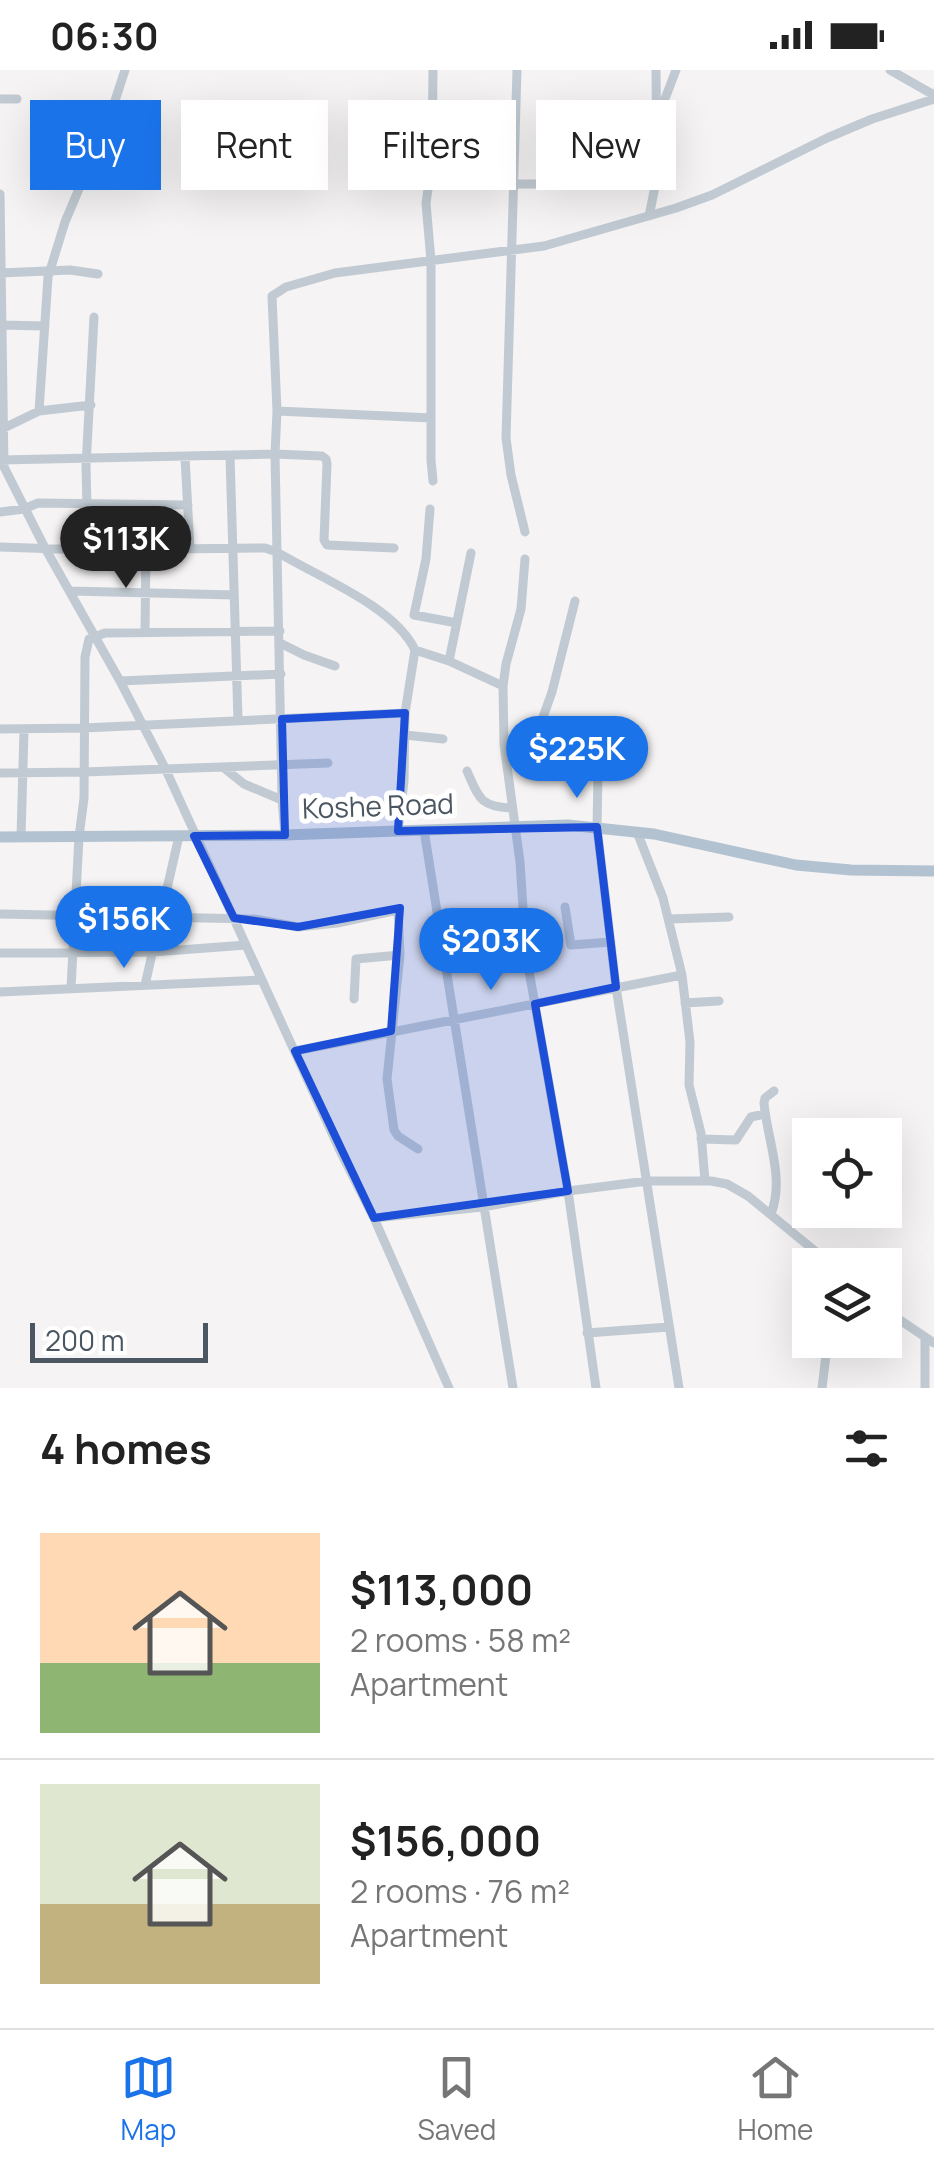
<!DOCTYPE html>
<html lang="en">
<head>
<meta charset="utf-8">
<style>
  body { margin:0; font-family:Manrope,sans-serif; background:#f2f2f2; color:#222; height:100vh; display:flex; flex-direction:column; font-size:38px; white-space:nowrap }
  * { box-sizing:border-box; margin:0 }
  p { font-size:32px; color:#767676 }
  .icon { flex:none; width:55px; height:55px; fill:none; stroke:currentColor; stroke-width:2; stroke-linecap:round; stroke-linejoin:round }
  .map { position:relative; height:1318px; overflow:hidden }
  .panel { display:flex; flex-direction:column; background:#fff; flex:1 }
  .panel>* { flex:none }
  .banner { position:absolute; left:30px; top:30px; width:875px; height:90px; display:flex; gap:20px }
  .fabs { position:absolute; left:792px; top:1048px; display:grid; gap:20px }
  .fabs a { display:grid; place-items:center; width:110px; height:110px; border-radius:0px; background:#fff; box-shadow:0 10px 40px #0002; font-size:50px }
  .scale { position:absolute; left:30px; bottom:25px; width:178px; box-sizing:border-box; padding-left:10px; border:5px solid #4a5661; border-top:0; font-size:28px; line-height:35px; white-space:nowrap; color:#4a5661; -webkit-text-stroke:8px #fff; paint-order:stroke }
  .price { position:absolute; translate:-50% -85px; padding:0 22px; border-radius:35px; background:#1a73e8; color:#fff; font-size:32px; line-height:65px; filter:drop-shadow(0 2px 5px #0008) }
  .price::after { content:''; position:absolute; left:50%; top:60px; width:30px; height:22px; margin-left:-15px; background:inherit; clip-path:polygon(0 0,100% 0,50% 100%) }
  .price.current { background:#222; color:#fff }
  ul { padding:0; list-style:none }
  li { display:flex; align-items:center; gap:30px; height:250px; padding:0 40px }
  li+li { border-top:2px solid #e0e0e0 }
  li span { display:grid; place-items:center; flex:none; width:280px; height:200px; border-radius:0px; color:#555 }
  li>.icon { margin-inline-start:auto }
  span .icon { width:120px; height:120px; fill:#fffc; stroke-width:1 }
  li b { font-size:42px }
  h2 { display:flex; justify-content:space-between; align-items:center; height:120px; padding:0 40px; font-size:42px }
  .pill { padding:0 35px; border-radius:0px; background:#fff; box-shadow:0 10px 40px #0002; font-size:35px; line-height:90px }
  .pill.current { background:#1a73e8; color:#fff }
  .status { display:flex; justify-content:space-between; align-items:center; height:70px; padding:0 50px; background:#fff; direction:ltr }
  .status svg { height:28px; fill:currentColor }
  .menu { display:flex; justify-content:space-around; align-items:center; height:140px; border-top:2px solid #e0e0e0; background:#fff; font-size:28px; color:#767676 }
  .menu a { display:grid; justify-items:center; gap:5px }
  .menu .current { color:#1a73e8 }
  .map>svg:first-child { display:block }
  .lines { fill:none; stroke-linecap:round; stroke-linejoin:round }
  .minor { stroke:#c1cad2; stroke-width:9 }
  .major { stroke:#b3c2d1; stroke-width:11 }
  .marked { fill:#1d4ed8; fill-opacity:0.2; stroke:#1d4ed8; stroke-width:8; stroke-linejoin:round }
  .labels { text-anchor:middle; stroke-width:10; stroke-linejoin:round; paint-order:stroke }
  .street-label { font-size:28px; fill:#4a5661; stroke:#fff }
</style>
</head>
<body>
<div class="status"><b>06:30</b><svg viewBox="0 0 49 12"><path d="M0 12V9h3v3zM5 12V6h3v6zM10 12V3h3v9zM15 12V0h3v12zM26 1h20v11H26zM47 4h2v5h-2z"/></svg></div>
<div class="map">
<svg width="934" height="1318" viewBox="0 0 934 1318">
  <rect width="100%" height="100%" fill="#f5f3f3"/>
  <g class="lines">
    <path class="minor" d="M517,0L506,368L511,405L525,462
      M890,0L934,25
      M0,29H17
      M660,42L676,0
      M39,86L88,96L92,104
      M512,114H563
      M0,124L4,397L45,478L120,611L165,698L341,1083L374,1148L449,1318
      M649,146L657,107L656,0
      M0,203L70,200L98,204
      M0,255L45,256
      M39,341L48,207L65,152L111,43L125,0
      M277,341L431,348
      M0,360L39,341L91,335
      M230,386L238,650
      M185,387L190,479
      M0,390L275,384L322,386L326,389L327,394L324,470L327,475L394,478
      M433,411L431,390V191L426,133L432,91L433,0
      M430,439L426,489L414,545L457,553
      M0,442L24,439L38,433L188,435
      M0,477L88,480L265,478L277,482C318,507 394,536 415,580L405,643L404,711L398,761
      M88,480L86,396L94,247
      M525,489L521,539L506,594L503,616L504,674L520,792L526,884L568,1121L596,1318
      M71,521L234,525
      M145,562L146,479
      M280,573L304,585L335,596
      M415,580L449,591L503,616
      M449,591L471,483
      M120,611L281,604
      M0,659L84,658L405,643
      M405,665L443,669
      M504,674L534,667L538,661L552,622L575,531
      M224,698L244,714L282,730L285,765
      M467,701C479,728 480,737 512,738
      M0,703L84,702L328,693
      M598,706L597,757L616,917L679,1318
      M282,730L275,384L277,341L272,226L286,217L335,203L544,176L676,138L712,125L827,68L872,49L934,29
      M424,760L513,1318
      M637,762L663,828L682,905L690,972L689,1015L701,1063L705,1111
      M21,767L24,660
      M76,824H166
      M565,837L571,875L611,872
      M0,844L255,849L298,857L337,853L398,840L400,885L387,1009L394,1060L398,1066L418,1079
      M669,849L729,847
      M0,883L153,882L246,875
      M145,915L179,766
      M71,918L79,767L84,728L85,587L89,569L105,563L280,561
      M0,922L262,910
      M354,929L356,889L400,885
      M685,933L719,931
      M295,981L682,905
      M701,1069L736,1070L751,1047L765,1044
      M771,1144C785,1108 767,1069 764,1033L765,1028L774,1021
      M374,1148L483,1137L568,1121L647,1111H711L727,1114L748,1126L832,1195
      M885,1240L934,1273
      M587,1263L669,1257
      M925,1268V1318
      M822,1318L826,1285L845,1280L866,1270"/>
    <path class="major" d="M0,767L285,765L568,755L654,764L796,795L851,800L934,801"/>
  </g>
  <path class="marked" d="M405,643L398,761L597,757L616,917L535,934L568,1121L374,1148L295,981L391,961L400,838L298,857L234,848L194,766L285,765L282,649Z"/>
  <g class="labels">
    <g class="street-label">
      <text transform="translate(378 736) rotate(-2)" y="10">Koshe Road</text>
    </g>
  </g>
</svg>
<div class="fabs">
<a><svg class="icon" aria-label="locate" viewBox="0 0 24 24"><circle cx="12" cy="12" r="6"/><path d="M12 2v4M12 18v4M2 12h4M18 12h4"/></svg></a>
<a><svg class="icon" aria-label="layers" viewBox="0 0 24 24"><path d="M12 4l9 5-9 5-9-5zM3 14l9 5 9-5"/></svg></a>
</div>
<div class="scale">200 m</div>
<b class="price current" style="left:126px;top:521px">$113K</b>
<b class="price" style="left:577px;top:731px">$225K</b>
<b class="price" style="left:124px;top:901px">$156K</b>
<b class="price" style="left:491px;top:923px">$203K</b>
<div class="banner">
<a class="pill current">Buy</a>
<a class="pill">Rent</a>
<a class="pill">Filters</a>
<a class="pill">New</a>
</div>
</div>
<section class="panel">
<h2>4 homes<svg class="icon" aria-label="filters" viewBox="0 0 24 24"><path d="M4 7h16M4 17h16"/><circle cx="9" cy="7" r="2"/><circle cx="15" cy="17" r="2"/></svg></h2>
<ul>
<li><span style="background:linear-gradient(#ffd9b3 65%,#8fb573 0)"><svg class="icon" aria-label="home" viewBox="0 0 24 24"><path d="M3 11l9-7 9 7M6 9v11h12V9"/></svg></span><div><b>$113,000</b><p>2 rooms · 58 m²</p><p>Apartment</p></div></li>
<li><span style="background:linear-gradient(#dfe7d0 60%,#c2b280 0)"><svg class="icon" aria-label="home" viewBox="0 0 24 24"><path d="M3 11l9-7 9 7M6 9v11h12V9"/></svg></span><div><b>$156,000</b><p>2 rooms · 76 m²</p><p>Apartment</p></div></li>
</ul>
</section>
<nav class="menu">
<a class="current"><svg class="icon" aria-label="map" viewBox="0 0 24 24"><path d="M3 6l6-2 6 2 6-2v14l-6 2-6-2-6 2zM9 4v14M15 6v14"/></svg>Map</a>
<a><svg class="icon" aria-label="saved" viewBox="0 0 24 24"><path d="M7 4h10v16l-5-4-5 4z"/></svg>Saved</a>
<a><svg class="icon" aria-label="home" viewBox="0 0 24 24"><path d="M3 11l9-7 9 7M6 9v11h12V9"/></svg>Home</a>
</nav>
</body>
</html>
